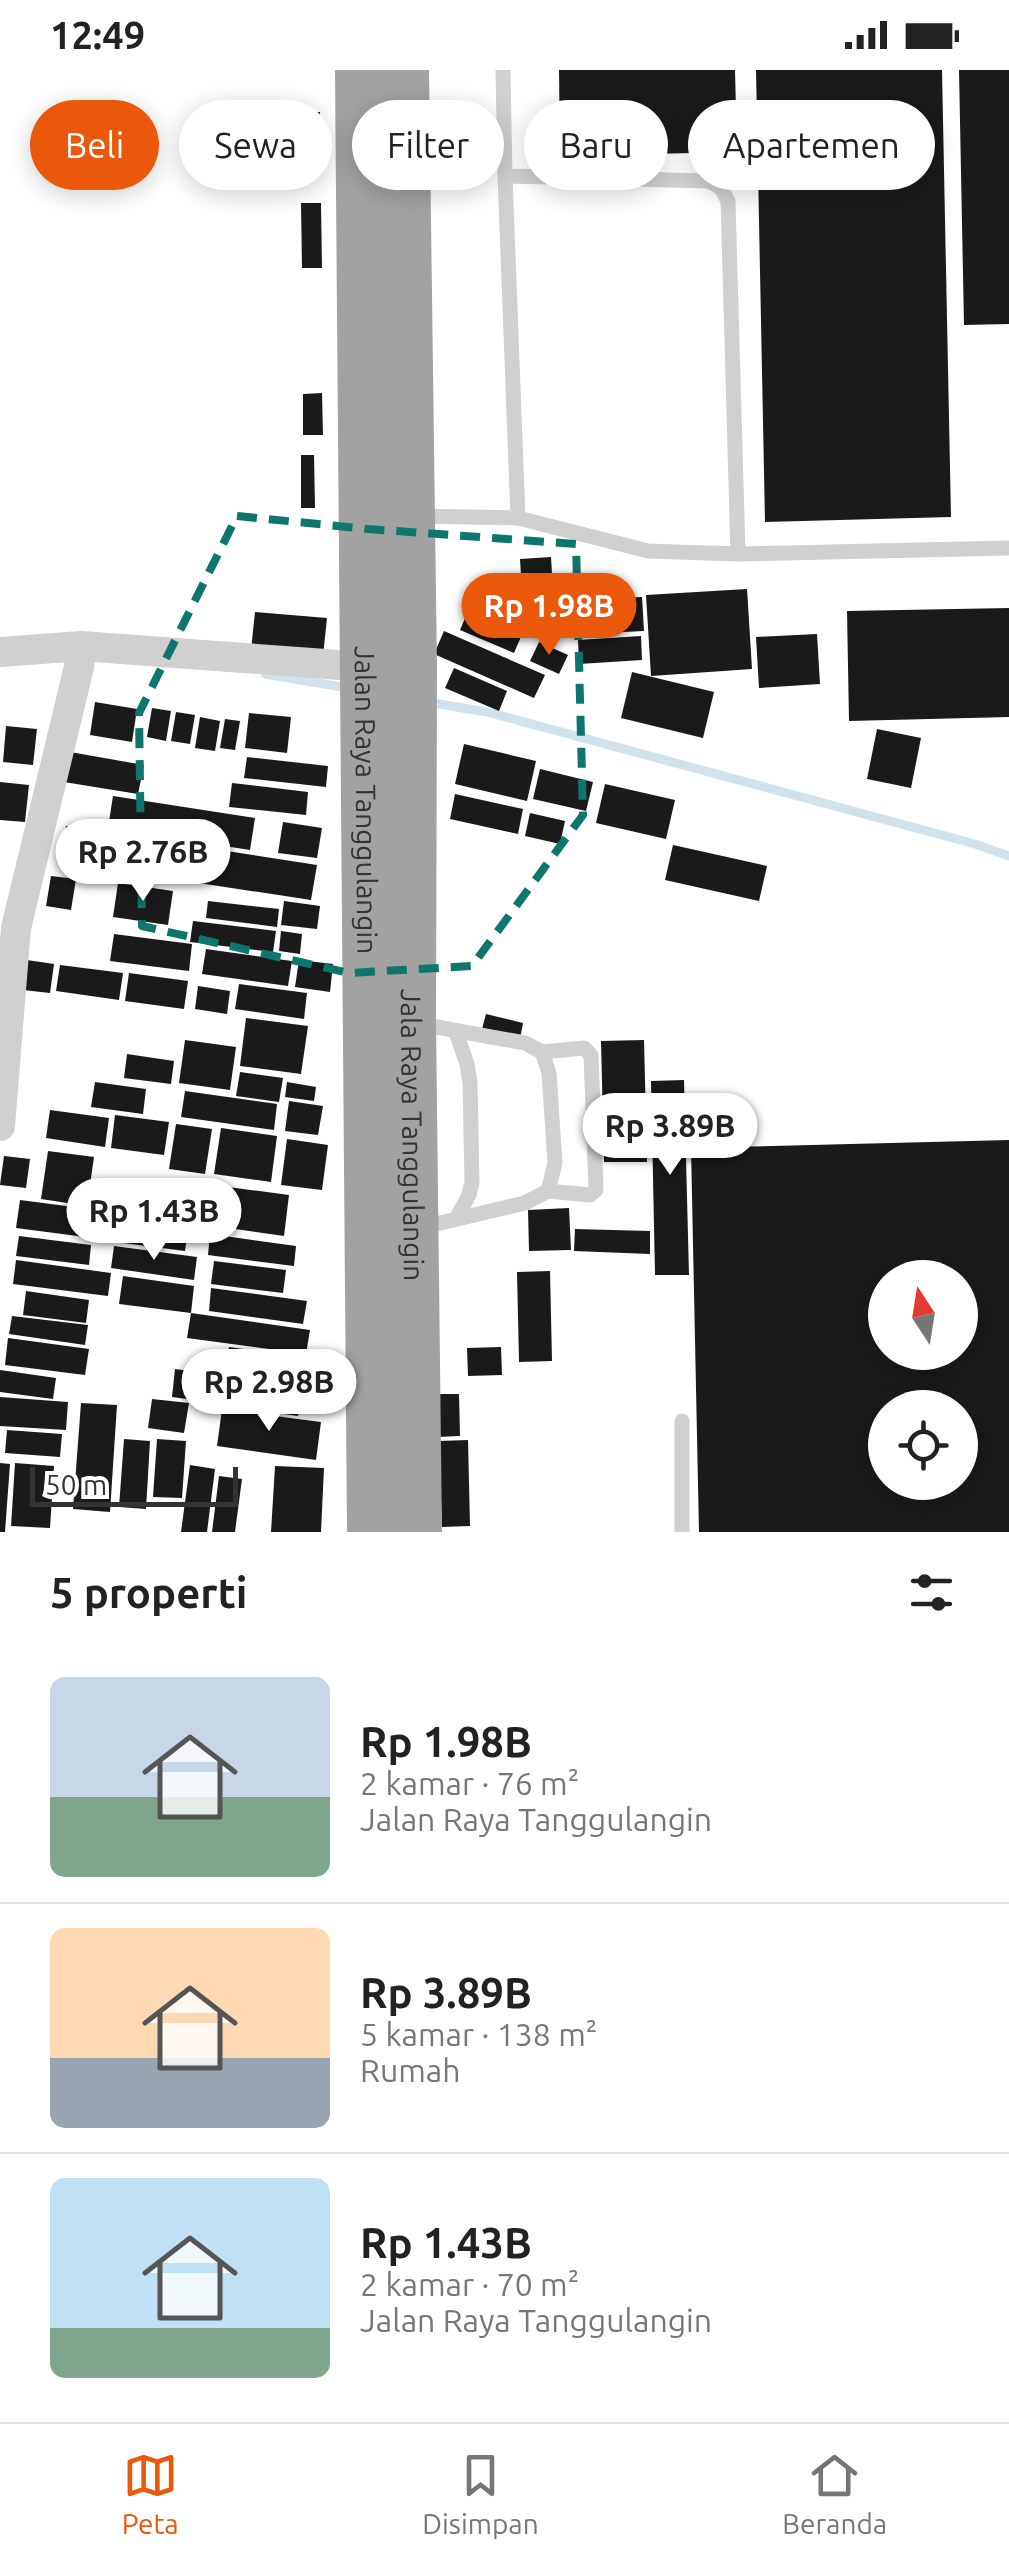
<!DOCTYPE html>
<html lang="id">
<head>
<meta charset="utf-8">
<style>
  body { margin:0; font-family:Ubuntu,sans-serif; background:#f2f2f2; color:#222; height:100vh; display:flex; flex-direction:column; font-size:38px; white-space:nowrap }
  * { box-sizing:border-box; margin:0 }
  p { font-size:32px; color:#767676 }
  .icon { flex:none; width:55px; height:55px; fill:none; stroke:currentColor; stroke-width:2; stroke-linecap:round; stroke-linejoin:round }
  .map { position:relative; height:1462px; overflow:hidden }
  .sheet { display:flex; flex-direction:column; background:#fff; flex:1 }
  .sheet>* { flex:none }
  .hud { position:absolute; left:30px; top:30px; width:950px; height:90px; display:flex; gap:20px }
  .needle { width:65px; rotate:348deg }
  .controls { position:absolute; left:868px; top:1190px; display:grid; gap:20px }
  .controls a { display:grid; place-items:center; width:110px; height:110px; border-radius:50%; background:#fff; box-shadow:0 5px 25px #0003; font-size:50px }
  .scale { position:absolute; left:30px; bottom:25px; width:208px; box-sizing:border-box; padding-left:10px; border:5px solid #333; border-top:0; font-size:28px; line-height:35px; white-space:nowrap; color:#333; -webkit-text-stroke:8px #fff; paint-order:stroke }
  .price { position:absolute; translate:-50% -85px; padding:0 22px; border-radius:35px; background:#fff; color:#222; font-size:32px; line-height:65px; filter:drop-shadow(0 2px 5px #0008) }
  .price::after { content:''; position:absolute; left:50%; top:60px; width:30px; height:22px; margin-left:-15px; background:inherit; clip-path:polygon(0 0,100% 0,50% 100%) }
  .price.on { background:#ea580c; color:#fff }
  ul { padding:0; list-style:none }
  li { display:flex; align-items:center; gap:30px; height:250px; padding:0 50px }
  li+li { border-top:2px solid #e0e0e0 }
  li span { display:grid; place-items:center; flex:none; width:280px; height:200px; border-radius:15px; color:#555 }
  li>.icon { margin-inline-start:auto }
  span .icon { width:120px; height:120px; fill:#fffc; stroke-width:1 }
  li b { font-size:42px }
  h2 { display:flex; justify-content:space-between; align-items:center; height:120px; padding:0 50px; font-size:42px }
  .chip { padding:0 35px; border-radius:45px; background:#fff; box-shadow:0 5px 25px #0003; font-size:35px; line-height:90px }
  .chip.on { background:#ea580c; color:#fff }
  .status { display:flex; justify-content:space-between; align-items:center; height:70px; padding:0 50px; background:#fff; direction:ltr }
  .status svg { height:28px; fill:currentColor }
  .dock { display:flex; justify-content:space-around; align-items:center; height:140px; border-top:2px solid #e0e0e0; background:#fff; font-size:28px; color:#767676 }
  .dock a { display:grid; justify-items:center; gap:5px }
  .dock .on { color:#ea580c }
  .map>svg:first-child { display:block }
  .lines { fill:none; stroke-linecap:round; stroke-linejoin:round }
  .stream { stroke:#cfe2ee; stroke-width:9 }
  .building { fill:#1a1a1a; fill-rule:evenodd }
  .service { stroke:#d0d0d0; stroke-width:15 }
  .minor { stroke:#d0d0d0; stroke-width:30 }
  .trunk { stroke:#a2a2a2; stroke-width:50 }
  .marked { fill:none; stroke:#0f766e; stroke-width:8; stroke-dasharray:20 12; stroke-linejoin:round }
  .labels { text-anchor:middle; stroke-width:10; stroke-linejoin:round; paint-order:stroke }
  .street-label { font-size:28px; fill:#333; stroke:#fff }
</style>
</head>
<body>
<div class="status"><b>12:49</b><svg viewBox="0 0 49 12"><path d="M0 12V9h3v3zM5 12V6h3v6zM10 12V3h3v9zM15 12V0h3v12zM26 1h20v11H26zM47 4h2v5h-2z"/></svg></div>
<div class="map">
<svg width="1009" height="1462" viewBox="0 0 1009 1462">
  <rect width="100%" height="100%" fill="#fff"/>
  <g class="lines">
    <path class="stream" d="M265,604L348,618
      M427,632L487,642L975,774L1009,786"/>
  </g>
  <path class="building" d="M559,0H735L737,82L560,86Z
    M756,0H942L951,447L765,452Z
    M959,0H1009V254L964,255Z
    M301,42H320V84L302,85Z
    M301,133H321L322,198H302Z
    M322,323L323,365H303V324Z
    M301,385H314L315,438H301Z
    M551,487L553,520L522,522L520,489Z
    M747,519L752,599L651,606L646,525Z
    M642,527L644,561L583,564L581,530Z
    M1009,538V647L849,651L847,541Z
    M469,539L523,562L514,583L460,560Z
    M255,542L327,548L323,586L251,580Z
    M444,561L545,605L534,628L434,584Z
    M817,564L820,614L759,618L756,567Z
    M641,566L642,590L579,594L578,570Z
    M539,572L568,585L559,604L530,591Z
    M454,598L507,621L499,641L445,618Z
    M632,602L714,622L703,668L621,648Z
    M95,632L137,639L132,672L90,665Z
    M152,638L171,641L166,671L147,667Z
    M176,642L195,645L190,674L171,671Z
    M249,643L291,647L287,683L245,678Z
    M200,647L220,651L215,681L195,678Z
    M225,649L240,651L235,680L220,678Z
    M6,656L37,659L33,695L3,692Z
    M877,659L921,668L911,718L867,709Z
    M464,674L536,691L527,731L455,714Z
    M70,682L144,695L138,724L64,712Z
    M247,687L328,696L326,717L244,708Z
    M540,699L593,712L586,741L533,729Z
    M0,712L29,715L25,752L0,750Z
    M232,713L308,722L306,745L229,737Z
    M605,714L675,730L666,769L596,753Z
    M455,724L523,739L518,764L450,749Z
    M113,726L255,748L250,780L108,758Z
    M530,743L565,751L560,774L525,766Z
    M283,752L322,758L317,788L278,783Z
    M66,756L317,795L311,830L61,792Z
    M673,775L767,796L759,831L665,810Z
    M51,806L76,809L71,840L46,836Z
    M118,813L173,821L168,855L113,847Z
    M208,831L279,839L277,857L206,848Z
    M284,831L320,836L317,859L281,855Z
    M193,851L276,861L273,882L190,872Z
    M281,861L302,864L300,884L279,881Z
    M114,864L192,874L189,901L110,891Z
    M206,879L292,891L288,916L202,904Z
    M27,890L54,894L50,923L23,920Z
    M299,890L333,894L330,922L295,917Z
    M60,895L123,903L119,930L56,921Z
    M129,903L188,911L184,939L125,931Z
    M239,914L307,923L304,949L235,939Z
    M198,916L230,921L227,944L195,939Z
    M486,944L523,953L520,969L482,959Z
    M246,948L308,956L301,1004L240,996Z
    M185,970L236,977L230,1020L179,1013Z
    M644,970L647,1092H604L601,971Z
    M127,984L174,991L171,1014L124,1008Z
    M240,1002L283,1008L279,1032L236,1026Z
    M684,1010L689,1205H655L651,1011Z
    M95,1012L146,1019L143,1044L91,1037Z
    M287,1012L316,1017L314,1031L285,1027Z
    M185,1021L277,1034L274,1060L181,1047Z
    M289,1031L323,1036L318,1065L285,1061Z
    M50,1040L109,1048L105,1077L46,1068Z
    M115,1045L169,1052L164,1085L111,1078Z
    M176,1054L212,1059L205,1104L169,1099Z
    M221,1058L277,1066L271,1112L214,1104Z
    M287,1069L328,1075L322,1120L281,1115Z
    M1009,1070V1462H699L691,1078ZM885,1208H960V1282H885ZM885,1338H960V1412H885Z
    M48,1081L94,1087L87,1136L41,1129Z
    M4,1086L30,1089L26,1118L0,1115Z
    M206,1114L289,1125L284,1166L201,1154Z
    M20,1130L97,1140L93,1168L16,1158Z
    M569,1138L571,1180L529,1181L528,1140Z
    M111,1149L188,1159L185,1181L108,1171Z
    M575,1159L650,1161V1184L574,1181Z
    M210,1164L296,1176L294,1196L208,1185Z
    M19,1166L91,1175L89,1195L16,1186Z
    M114,1176L197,1187L194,1210L111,1198Z
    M16,1190L111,1203L108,1226L13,1214Z
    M214,1191L286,1200L283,1223L211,1214Z
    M550,1201L552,1291L519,1292L517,1202Z
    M123,1206L194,1216L191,1243L119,1234Z
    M211,1218L307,1231L303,1254L209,1241Z
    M26,1221L89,1230L86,1253L23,1245Z
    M191,1243L310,1260L306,1284L187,1268Z
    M12,1246L88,1255L85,1275L9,1264Z
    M8,1268L89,1279L85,1305L5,1295Z
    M229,1277L302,1287L298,1315L225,1305Z
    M501,1277L502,1305L468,1306L467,1278Z
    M175,1299L212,1304L208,1332L172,1327Z
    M0,1300L56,1308L53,1329L0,1322Z
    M216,1311L301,1322L298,1346L212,1334Z
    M436,1324H459L460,1366L438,1367Z
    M0,1327L68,1332L66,1360L0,1356Z
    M152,1329L189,1333L184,1363L148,1358Z
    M81,1333L117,1335L110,1442L73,1439Z
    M222,1339L321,1352L316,1390L217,1376Z
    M7,1360L62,1364L60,1387L5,1383Z
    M124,1369L150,1371L146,1439L119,1437Z
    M157,1369L186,1371L182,1428L153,1427Z
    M468,1370L470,1456L442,1457L439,1371Z
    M0,1393L10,1394L5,1462H0Z
    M15,1393L54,1396L50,1458L11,1456Z
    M190,1395L215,1399L207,1462H181Z
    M275,1396L324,1398L321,1462H271Z
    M219,1406L242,1409L235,1462H212Z"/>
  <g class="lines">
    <path class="service" d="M503,0L505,106L709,111L721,118L728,131L738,484
      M505,106L518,448
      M417,446L518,448L648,481L738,484L1009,478
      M456,962L467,994L470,1013L472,1112L469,1125L456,1149
      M542,982L584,978L591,985L596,1120L590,1125L548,1121
      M419,1158L525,1133L548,1121L555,1093L549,1003L542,982L525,973L420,954
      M682,1462V1351"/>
    <path class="minor" d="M0,582L81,576L367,597
      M0,1056L16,858L79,597L81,576"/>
    <g class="trunk">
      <path id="s1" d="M360,0L372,1462"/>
      <path id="s2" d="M404,0L412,599L411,952L417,1462"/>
    </g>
  </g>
  <path class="marked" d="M237,446L368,459L576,474L583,745L472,896L349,903L142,856L139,643Z"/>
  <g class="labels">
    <g class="street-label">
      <text dy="10" stroke="none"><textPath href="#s1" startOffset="730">Jalan Raya Tanggulangin</textPath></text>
      <text dy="10" stroke="none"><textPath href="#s2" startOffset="1065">Jala Raya Tanggulangin</textPath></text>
    </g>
  </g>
</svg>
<div class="controls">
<a><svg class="needle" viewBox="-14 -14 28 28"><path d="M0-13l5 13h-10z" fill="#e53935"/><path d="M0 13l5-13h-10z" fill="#767676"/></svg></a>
<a><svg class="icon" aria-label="locate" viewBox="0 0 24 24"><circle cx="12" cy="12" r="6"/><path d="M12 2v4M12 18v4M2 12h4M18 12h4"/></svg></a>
</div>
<div class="scale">50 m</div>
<b class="price on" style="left:549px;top:588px">Rp 1.98B</b>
<b class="price" style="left:143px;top:834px">Rp 2.76B</b>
<b class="price" style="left:670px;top:1108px">Rp 3.89B</b>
<b class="price" style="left:154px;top:1193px">Rp 1.43B</b>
<b class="price" style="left:269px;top:1364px">Rp 2.98B</b>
<div class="hud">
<a class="chip on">Beli</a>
<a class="chip">Sewa</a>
<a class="chip">Filter</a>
<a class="chip">Baru</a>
<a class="chip">Apartemen</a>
</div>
</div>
<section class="sheet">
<h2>5 properti<svg class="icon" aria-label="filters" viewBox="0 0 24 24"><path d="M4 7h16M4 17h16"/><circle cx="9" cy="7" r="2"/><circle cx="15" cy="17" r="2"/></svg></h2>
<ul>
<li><span style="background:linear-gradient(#c9d6e8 60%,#7fa58c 0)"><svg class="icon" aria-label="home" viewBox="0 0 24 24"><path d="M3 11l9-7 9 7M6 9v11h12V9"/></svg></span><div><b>Rp 1.98B</b><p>2 kamar · 76 m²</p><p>Jalan Raya Tanggulangin</p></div></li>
<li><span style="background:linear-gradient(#ffd9b3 65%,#9aa5b1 0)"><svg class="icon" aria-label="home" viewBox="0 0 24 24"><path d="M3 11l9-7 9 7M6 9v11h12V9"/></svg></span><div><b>Rp 3.89B</b><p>5 kamar · 138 m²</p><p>Rumah</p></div></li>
<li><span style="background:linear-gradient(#bfe0f5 75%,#7fa58c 0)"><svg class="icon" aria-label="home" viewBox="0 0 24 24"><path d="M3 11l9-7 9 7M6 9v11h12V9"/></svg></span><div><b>Rp 1.43B</b><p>2 kamar · 70 m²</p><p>Jalan Raya Tanggulangin</p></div></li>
</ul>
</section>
<nav class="dock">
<a class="on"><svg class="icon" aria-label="map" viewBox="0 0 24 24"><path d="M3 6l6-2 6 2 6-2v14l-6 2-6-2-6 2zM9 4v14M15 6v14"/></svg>Peta</a>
<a><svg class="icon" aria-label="saved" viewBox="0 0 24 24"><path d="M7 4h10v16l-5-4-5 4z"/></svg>Disimpan</a>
<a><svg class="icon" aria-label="home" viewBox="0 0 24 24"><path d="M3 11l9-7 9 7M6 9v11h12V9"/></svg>Beranda</a>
</nav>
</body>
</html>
